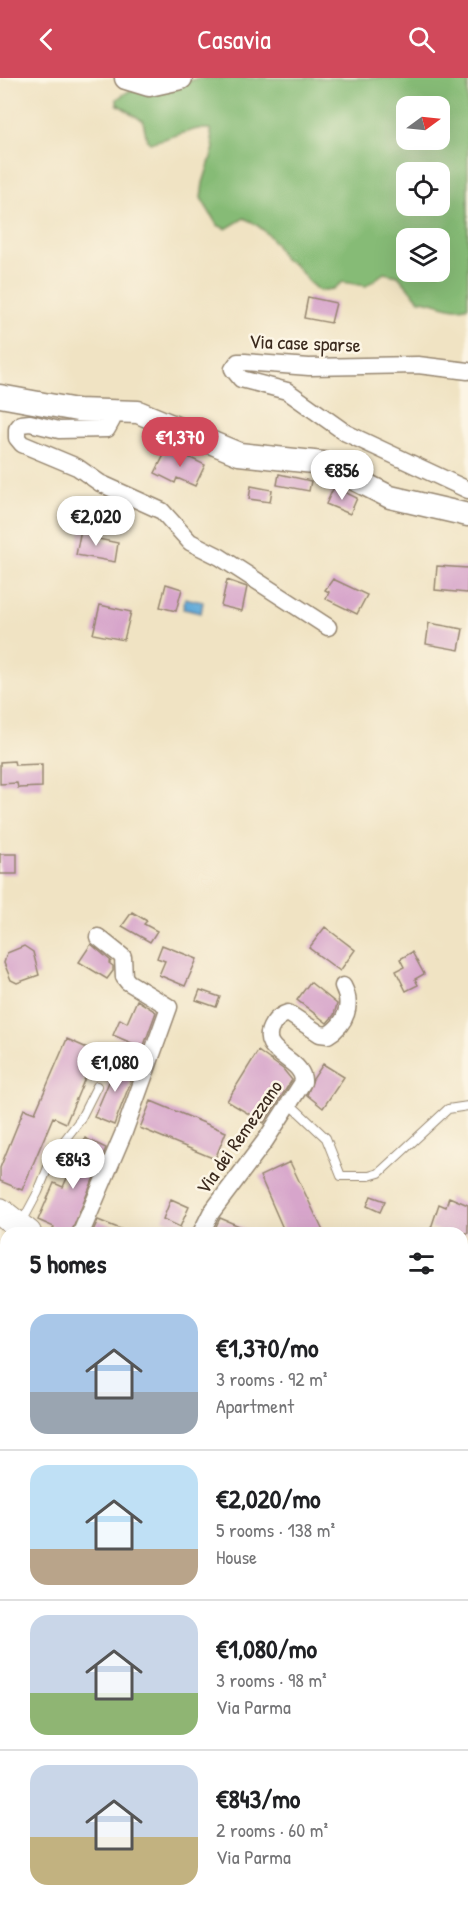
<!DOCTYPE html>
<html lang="en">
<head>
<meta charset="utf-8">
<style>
  body { margin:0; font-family:"Patrick Hand",sans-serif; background:#f2f2f2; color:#202124; height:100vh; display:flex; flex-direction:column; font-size:22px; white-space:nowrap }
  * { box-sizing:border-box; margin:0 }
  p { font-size:20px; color:#757577 }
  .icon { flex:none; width:33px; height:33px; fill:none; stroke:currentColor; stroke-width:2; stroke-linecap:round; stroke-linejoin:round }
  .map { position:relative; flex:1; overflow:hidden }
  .panel { position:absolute; left:0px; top:1149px; width:468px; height:686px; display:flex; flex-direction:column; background:#fff; border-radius:18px 18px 0 0; box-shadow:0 6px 24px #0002 }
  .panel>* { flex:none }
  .needle { width:39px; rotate:75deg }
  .fabs { position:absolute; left:396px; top:18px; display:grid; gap:12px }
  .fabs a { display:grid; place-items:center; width:54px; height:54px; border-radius:12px; background:#fff; box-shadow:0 6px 24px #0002; font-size:30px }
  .price { position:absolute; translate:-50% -51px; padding:0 14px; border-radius:21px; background:#fff; color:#222; font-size:20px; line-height:39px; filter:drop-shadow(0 2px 3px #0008) }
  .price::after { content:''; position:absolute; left:50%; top:36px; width:18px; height:14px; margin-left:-9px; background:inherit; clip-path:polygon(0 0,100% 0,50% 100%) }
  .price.current { background:#d1495b; color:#fff }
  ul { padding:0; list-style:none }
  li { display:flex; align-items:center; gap:18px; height:150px; padding:0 30px }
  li+li { border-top:2px solid #e0e0e0 }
  li span { display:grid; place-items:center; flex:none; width:168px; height:120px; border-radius:18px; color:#555 }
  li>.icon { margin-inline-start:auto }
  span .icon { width:72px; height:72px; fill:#fffc; stroke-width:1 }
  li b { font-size:26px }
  h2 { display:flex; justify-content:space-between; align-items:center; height:72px; padding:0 30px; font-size:26px }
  header { display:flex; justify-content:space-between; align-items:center; height:78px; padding:0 30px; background:#d1495b; color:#fff; font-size:27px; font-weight:600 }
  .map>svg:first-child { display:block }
  .green { fill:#a8db8a; stroke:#728254; stroke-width:1.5 }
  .forest { fill:#86bb76; stroke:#60724a; stroke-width:1.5; fill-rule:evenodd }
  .water { fill:#61aad9; stroke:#4e6a7c; stroke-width:1.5 }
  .building { fill:#d7a5cb }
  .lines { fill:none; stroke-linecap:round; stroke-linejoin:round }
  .lane-casing { stroke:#968670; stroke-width:10 }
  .street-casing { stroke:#968670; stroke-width:19 }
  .secondary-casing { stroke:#968670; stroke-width:25 }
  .primary-casing { stroke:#968670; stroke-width:28 }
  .path { stroke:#968670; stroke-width:2; stroke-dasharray:1.5 4.5; stroke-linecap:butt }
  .lane { stroke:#fff; stroke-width:8 }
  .street { stroke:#fff; stroke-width:16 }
  .secondary { stroke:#fff; stroke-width:22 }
  .primary { stroke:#fff; stroke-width:26 }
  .labels { text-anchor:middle; stroke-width:5; stroke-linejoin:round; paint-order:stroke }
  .street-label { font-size:20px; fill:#3b2a1e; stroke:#fcf5e5 }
</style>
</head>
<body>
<header><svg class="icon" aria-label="back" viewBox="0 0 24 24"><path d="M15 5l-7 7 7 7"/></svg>Casavia<svg class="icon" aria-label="search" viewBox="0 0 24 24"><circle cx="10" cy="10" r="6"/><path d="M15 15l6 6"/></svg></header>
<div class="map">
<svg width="468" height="1834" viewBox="0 0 468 1834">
  <rect width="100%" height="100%" fill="#fcf5e5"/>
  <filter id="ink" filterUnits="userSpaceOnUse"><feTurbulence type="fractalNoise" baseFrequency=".0167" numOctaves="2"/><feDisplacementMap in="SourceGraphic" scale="12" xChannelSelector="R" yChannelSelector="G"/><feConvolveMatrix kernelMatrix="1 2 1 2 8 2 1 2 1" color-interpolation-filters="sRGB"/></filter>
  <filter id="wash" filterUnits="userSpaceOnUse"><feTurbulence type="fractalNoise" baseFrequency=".008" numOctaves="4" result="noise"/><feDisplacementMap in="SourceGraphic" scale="24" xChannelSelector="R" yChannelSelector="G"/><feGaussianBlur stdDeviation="1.35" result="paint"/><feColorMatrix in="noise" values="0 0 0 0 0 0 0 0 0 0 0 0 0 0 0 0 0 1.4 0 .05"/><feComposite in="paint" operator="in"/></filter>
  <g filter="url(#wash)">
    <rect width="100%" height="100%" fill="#f0e3c3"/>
    <path class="green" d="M0,1269L6,1270V1450L1,1483Z"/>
    <path class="forest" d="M198,0H468V228C453,235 435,222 419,222L398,198L384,195L366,208L343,204L333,211L319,213C305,203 301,188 284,181C273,161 266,150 244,140L226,151L217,147L201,120L203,105L214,70L210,51H197L150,65L147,62L143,43L117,26V21L129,13L171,9ZM406,28H440V62H406ZM406,94H440V128H406ZM406,160H440V194H406Z"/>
    <path class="water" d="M185,520L203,524L201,535L183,531Z
      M0,1551L6,1552V1639L0,1638Z
      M462,1637H468V1733L462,1732Z"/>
    <g id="blocks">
      <path class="building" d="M308,219L336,225L331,245L304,240Z
        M168,369L205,387L195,408L177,400L175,405L155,395Z
        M279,396L311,403L309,413L277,407Z
        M251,408L272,412L270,424L249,421Z
        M334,409L357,420L350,436L326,426Z
        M81,451L99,454L98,461L118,465L115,484L76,477Z
        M437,488L468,490L467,515L435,512Z
        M333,501L367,517L357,536L326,521L329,514L325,512Z
        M227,502L247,509L242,533L221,528Z
        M166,506L182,511L176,533L160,529Z
        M100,527L131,534L124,562L93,556Z
        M429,545L463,551L459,572L426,566Z
        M14,683L15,687L42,686V709L18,710L17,705L0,706V684Z
        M0,776H17V796H0Z
        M132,834L147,843L144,846L157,853L150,864L122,848Z
        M325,849L355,872L340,893L309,870Z
        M91,866L111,883L109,885L113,888V893L107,901L79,884Z
        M162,867L197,881L185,908L159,897L165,883L157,880Z
        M24,868L33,874L39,897L17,905L11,902L4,885L7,875Z
        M412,874L424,896L415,901L418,907L406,913L396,893L404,889L400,881Z
        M310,904L337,926L334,937L327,945L297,922Z
        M200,912L220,919L216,929L196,922Z
        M137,922L156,934L143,970L113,957L120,941L127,945Z
        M67,961L96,974L66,1045L53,1039L22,1112L0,1103V1090L24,1031L35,1035Z
        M258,973L283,991L292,1002L264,1045L227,1023Z
        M118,983L136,990L114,1047L94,1039Z
        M323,986L344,999L323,1030L307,1017L313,1001Z
        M151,1023L226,1054L215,1081L140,1050Z
        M85,1060L106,1070L71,1155L52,1153L54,1149L38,1142L54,1105L63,1109Z
        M290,1084L324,1155H285L260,1098Z
        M371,1118L385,1123L380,1134L367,1128Z
        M449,1119L468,1127V1155H447L431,1150L439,1126L446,1129Z
        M171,1121L189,1129L180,1149L163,1141Z
        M220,1140L256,1155H213Z
        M98,1142L128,1154V1155H92Z"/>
    </g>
  </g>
  <g filter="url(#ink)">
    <use href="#blocks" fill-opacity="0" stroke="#968670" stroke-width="1.5"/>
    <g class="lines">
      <defs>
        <path id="lane" d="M290,1026L326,1060L341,1098H369L379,1095L448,1031L468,1028
          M21,1146L38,1114L53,1077L80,1042L97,1008
          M375,1834V1831"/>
        <path id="street" d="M468,293L418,287L309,289L245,284H238L233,291L241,301L287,313L346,355L468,412
          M112,332V342L107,351L59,352L30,345L21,346L17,351V360L22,366L77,389L100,405L162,433L190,464L220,479L328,549
          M81,1155L124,1054L169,929L128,904L124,899L123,879L98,859
          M201,1155L211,1135L265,1063L303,1004C305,980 254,975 273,946C277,940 281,937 288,935L320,956L328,957C346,946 353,927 343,908"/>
        <path id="secondary" d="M126,0L149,7L181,0
          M0,318L77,332L138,334L239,376L323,385L390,419L468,437"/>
        <path id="primary" d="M0,1133L28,1155
          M462,1292L468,1293"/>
      </defs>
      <use href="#lane" class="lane-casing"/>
      <use href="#street" class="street-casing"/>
      <use href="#secondary" class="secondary-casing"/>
      <use href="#primary" class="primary-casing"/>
      <path class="path" d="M0,1533L6,1534
        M462,1615L468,1616
        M0,1661L6,1663
        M462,1749L468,1750"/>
      <use href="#lane" class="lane"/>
      <use href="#street" class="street"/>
      <use href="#secondary" class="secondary"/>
      <use href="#primary" class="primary"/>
    </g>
  </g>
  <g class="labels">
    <g class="street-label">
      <text transform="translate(305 265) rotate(2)" y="7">Via case sparse</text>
      <text transform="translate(239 1059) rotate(-55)" y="7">Via dei Remezzano</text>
    </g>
  </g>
</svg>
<div class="fabs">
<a><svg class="needle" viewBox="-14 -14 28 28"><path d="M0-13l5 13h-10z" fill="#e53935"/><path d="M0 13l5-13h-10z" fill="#757577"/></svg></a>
<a><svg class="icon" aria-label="locate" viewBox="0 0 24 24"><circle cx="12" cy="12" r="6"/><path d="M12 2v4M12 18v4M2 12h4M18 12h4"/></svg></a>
<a><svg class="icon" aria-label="layers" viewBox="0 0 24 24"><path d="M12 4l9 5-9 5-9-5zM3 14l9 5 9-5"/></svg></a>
</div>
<b class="price current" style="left:180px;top:390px">€1,370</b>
<b class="price" style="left:342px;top:423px">€856</b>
<b class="price" style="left:96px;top:469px">€2,020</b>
<b class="price" style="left:115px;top:1015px">€1,080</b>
<b class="price" style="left:73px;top:1112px">€843</b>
<section class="panel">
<h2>5 homes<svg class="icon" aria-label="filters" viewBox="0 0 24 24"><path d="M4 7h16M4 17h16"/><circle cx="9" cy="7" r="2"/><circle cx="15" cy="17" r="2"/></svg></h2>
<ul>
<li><span style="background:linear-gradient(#a9c7e8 65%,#9aa5b1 0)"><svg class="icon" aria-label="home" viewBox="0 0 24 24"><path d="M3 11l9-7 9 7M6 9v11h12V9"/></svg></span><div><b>€1,370/mo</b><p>3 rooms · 92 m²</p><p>Apartment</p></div></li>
<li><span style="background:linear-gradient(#bfe0f5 70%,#b9a48a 0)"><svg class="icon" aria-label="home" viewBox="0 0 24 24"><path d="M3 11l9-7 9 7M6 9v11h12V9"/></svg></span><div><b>€2,020/mo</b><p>5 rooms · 138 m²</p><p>House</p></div></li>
<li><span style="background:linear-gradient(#c9d6e8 65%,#8fb573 0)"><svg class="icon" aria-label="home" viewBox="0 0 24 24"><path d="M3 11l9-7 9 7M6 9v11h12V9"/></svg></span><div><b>€1,080/mo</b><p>3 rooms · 98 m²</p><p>Via Parma</p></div></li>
<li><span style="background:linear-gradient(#c9d6e8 60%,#c2b280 0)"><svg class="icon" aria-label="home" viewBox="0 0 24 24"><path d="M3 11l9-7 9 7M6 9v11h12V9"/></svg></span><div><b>€843/mo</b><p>2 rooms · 60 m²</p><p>Via Parma</p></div></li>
</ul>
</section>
</div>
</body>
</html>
